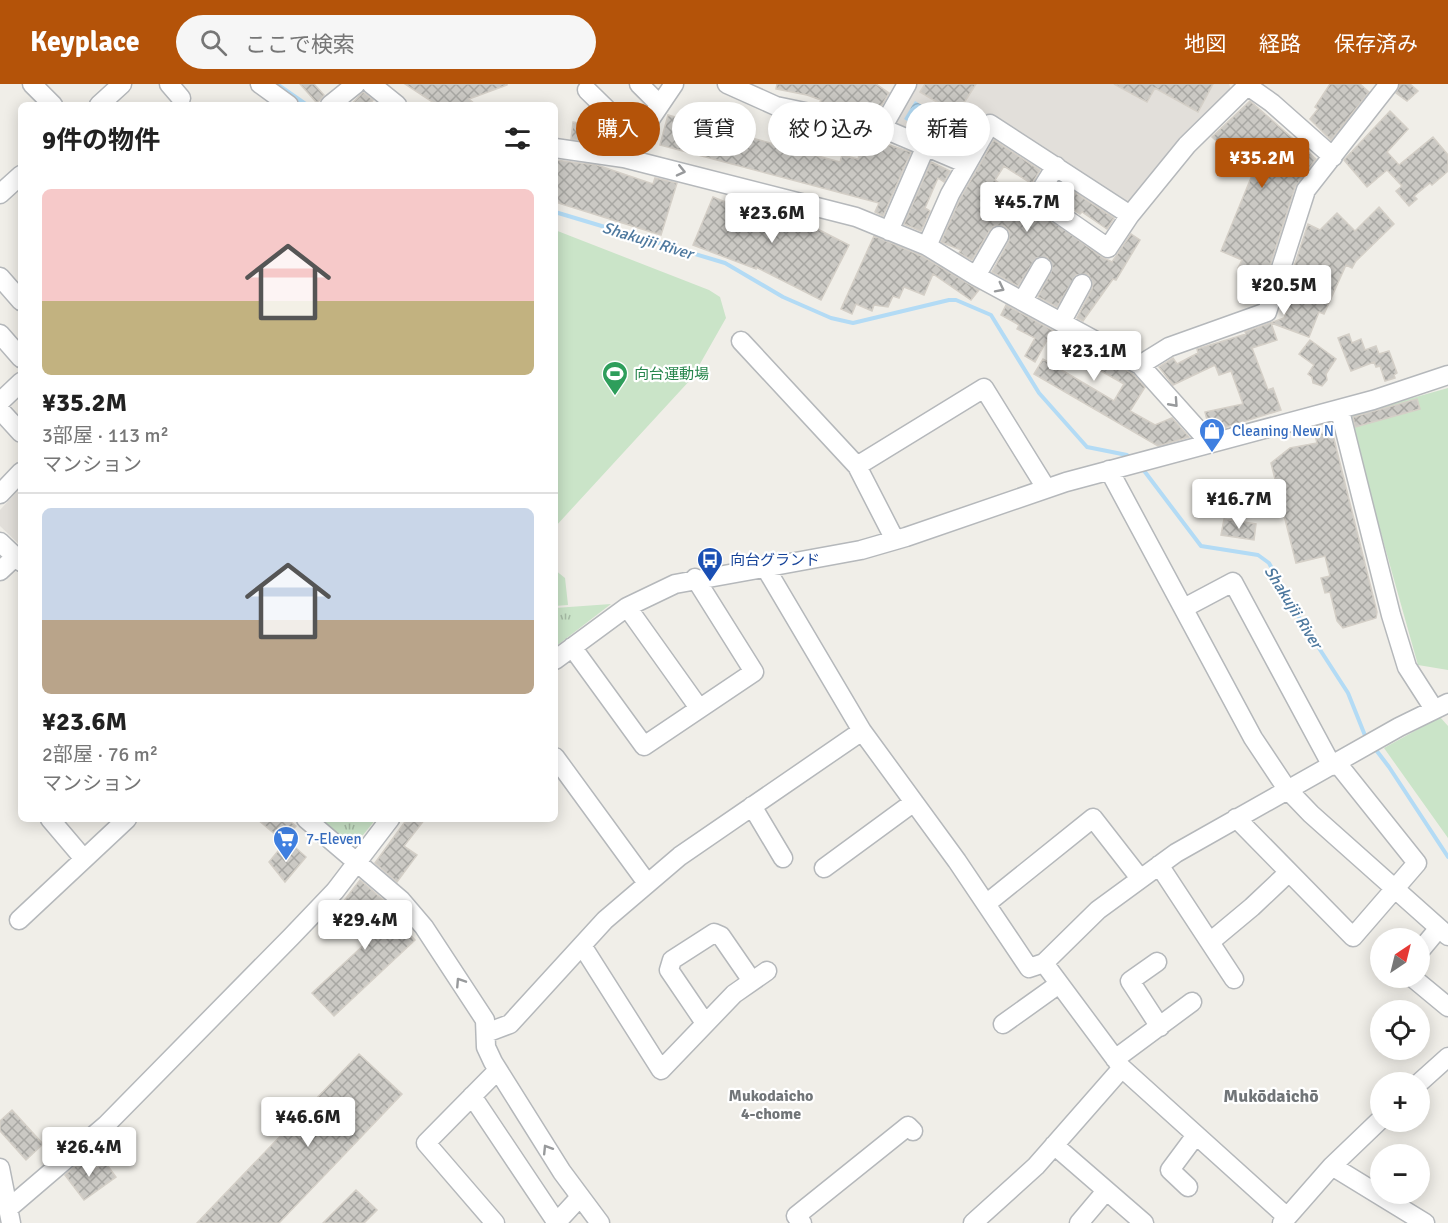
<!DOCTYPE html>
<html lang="ja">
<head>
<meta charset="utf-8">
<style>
  body { margin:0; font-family:Signika,"Noto Sans JP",sans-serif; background:#f6f6f6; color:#222; height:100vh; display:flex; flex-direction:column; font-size:22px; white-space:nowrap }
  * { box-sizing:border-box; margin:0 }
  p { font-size:20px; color:#767676 }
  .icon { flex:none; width:33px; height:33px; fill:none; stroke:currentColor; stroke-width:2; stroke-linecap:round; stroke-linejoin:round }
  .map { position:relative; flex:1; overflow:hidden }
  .details { position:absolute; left:18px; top:18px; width:540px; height:720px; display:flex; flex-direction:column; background:#fff; border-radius:9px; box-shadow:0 3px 15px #0003 }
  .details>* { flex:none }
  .guide { position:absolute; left:576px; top:18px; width:570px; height:54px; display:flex; gap:12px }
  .needle { width:39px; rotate:35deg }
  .fabs { position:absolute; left:1370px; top:844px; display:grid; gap:12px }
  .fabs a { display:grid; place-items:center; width:60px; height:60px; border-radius:50%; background:#fff; box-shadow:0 3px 15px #0003; font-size:30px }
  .price { position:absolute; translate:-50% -51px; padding:0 14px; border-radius:6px; background:#fff; color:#222; font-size:20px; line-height:39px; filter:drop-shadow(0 2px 3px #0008) }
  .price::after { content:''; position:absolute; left:50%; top:36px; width:18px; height:14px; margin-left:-9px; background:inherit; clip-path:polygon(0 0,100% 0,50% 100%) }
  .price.active { background:#b45309; color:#fff }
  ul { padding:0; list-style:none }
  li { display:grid; align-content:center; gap:12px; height:318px; padding:0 24px }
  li+li { border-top:2px solid #e0e0e0 }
  li span { display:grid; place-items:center; height:186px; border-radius:9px; color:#555 }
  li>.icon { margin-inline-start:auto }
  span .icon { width:108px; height:108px; fill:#fffc; stroke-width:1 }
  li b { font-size:26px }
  h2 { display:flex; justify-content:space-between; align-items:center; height:72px; padding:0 24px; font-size:26px }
  .pill { padding:0 21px; border-radius:27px; background:#fff; box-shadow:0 3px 15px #0003; font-size:21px; line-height:54px }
  .pill.active { background:#b45309; color:#fff }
  header { display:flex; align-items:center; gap:36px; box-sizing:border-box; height:84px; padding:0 30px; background:#b45309; color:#fff }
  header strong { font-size:28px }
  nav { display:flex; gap:33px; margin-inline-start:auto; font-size:21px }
  .search { width:420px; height:54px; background:#f6f6f6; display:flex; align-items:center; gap:15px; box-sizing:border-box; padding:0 21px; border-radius:33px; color:#767676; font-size:22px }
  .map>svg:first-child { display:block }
  .education { fill:#e2dfda }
  .park { fill:url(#park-tufts) }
  .pitch { fill:#cae4c8 }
  .water { fill:url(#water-waves) }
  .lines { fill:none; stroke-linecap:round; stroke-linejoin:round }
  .stream { stroke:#b3dbf5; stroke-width:4 }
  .building { fill:url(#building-cross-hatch); stroke:#d4cfc7; stroke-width:1.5 }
  .minor-casing { stroke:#b5b8bb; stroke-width:21 }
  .minor { stroke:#fff; stroke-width:18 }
  .oneway { stroke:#989a9c }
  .labels { text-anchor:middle; stroke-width:4.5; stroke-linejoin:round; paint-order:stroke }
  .leisure-label { font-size:15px; fill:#27864d; stroke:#fff; text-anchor:start }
  .shop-label { font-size:15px; fill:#366cbe; stroke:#fff; text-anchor:start }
  .transit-label { font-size:15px; fill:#164399; stroke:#fff; text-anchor:start }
  .water-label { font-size:16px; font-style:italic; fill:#4d789e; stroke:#fff }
  .neighbourhood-label { font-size:16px; font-weight:bold; fill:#717578; stroke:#fff }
  .quarter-label { font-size:18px; font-weight:bold; fill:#717578; stroke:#fff }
</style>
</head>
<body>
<header>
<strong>Keyplace</strong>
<div class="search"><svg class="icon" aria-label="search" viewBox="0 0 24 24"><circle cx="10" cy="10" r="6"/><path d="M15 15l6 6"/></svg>ここで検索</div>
<nav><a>地図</a><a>経路</a><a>保存済み</a></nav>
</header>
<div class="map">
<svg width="1448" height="1139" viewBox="0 0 1448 1139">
  <defs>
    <pattern id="park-tufts" width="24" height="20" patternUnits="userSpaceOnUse" patternTransform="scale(1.5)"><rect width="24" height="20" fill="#cae4c8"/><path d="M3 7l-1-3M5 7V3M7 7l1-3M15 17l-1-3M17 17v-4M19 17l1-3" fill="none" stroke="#a7bca6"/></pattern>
    <pattern id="water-waves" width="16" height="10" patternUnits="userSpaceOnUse" patternTransform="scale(1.5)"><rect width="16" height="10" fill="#b3dbf5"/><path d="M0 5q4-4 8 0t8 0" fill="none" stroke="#95b5ca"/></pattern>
    <pattern id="building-cross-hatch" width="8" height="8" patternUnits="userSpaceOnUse" patternTransform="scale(1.5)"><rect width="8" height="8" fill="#cbc9c4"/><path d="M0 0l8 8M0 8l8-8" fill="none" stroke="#a8a7a3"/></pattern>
  </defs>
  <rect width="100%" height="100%" fill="#f0eee8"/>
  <path class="education" d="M911,0H1229L1231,6L1130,121L1121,120L976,26L973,32L983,38L963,70L893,45L890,37Z
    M21,403V462L0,442V426Z"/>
  <path class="park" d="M611,520L555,563V524Z
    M312,735H376L363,751L331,754Z"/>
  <path class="pitch" d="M555,146L709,206L720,213L726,234L692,294L555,443Z
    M1448,304V586L1418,581L1348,332Z
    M555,486L565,494L568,521L555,522Z
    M1440,633L1448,642V754L1384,664Z"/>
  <path class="water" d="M915,17L955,41L945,59L904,35Z"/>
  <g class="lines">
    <path class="stream" d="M277,0L307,21
      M555,128L725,179L783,213L831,234L853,239L949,216H956L991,231L1039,309L1087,363L1127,371L1132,375
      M1142,384L1201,462L1258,471L1269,479L1295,527L1348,609L1366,654
      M1373,662L1389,683L1448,773"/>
  </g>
  <path class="building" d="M300,0H314L324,11L317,19Z
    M405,0H507V1L469,15L476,21H437Z
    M777,0H876L889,9L876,31L820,18L821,16L807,11L776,5Z
    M925,0H976L957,30L920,8Z
    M1114,0H1213L1198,28L1155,4L1147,18Z
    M1330,0H1360L1369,8L1331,56L1310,35L1318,25L1315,23Z
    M1400,0H1410L1418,7L1407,17L1396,9Z
    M363,8L373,16L369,21H351Z
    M1250,17L1316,75L1295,103L1261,210L1249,204L1255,192L1238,184L1242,176L1221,167L1257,79L1234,57L1229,62L1223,63L1212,53Z
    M1390,27L1408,45L1387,68L1399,81L1433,53L1448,71V87L1432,101L1430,99L1414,112L1417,115L1409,122L1396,107L1402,102L1387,86L1367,103L1344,76Z
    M668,31L840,78L842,71L858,75L864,53L911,68L883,132L875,128L879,119L660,61Z
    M573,38L609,44L617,51L616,61L571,55Z
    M994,56L1040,86L1032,100L1004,82L995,96L1102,173L1112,178L1131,150L1140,156L1116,196L1113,195L1083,237L1077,234L1092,205L1093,199L1088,190L1076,191L1057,223L1038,213L1053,184L1047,173L1036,174L1018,202L992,188L1009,157V147L1004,142H994L990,146L972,176L959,169L961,166L941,158L960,115Z
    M555,76L597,81L653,100L655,94L677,99L661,151L555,118Z
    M931,78L950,87L944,98L938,94L925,124L930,127L921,147L904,140Z
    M1059,98L1114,134L1107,145L1082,128L1080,130L1054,111Z
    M713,113L733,121L736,114L762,121L796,134L849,161L821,216L756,183V185L693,161Z
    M1379,123L1394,140L1356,177L1352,184L1346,181L1324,230L1319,228L1309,253L1271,239L1277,256L1252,264L1268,306L1273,304L1281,326L1214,347L1208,340L1205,328L1243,320L1231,287L1219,291L1215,281L1173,301L1159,283L1173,274L1177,280L1198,269L1197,265L1246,250L1245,248L1284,234L1290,219L1283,216L1308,140L1320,146L1337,129L1355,147Z
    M874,152L922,172L979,206L971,216L933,190L924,211L904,203L899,214L893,212L888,223L874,221L872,227L856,220L852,230L841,225Z
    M1006,221L1133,290L1145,303L1130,327L1155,341L1172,334L1189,353L1158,362L1034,290L1043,275L1114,317L1124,300L1047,256L1035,278L1025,272L1035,254L1017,245L1019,241L1001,231Z
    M1349,250L1352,259L1361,255L1365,266L1376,262L1379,270L1389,267L1397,289L1394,291L1395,294L1385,297L1380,282L1376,283L1374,278L1351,287L1338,254Z
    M1310,256L1336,275L1326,290L1327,296L1322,302L1313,299L1312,293L1308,290L1314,281L1299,270Z
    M1417,315L1420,325L1355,343L1353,333Z
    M1332,347L1377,528L1376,534L1343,544L1337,537L1330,508L1325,509L1321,494L1330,492L1325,472L1296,479L1271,379L1290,364L1317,359L1315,351Z
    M1224,435L1256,440L1254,456L1221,451Z
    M257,735H287L296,742L283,757Z
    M407,735H425L404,762L417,771L397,798L375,779Z
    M287,756L306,773L285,798L269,778Z
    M360,796L389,821L385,825L415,856L334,932L312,909L381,845L343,818Z
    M359,970L402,1010L279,1139H197Z
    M12,1026L43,1060L26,1076L0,1047V1037Z
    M86,1073L96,1085L105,1078L116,1093L84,1116L65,1091Z
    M356,1106L377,1126L364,1139H323Z"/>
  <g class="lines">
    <defs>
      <path id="minor" d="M32,0L53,21
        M169,0L181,14
        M260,0L289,21
        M371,0L397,21
        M639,0L660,21
        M727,0L776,22L882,44L967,80
        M1245,0L1272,19L1333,73
        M587,6L637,55
        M99,21L122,0
        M330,21L356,0
        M882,44L907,0
        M555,64L624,74L856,133L927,162L976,192L1140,281L1209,358
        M624,74L674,0
        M1056,82L1036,114L1108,164L1130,131
        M0,110L21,91
        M889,147L925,64
        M927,162L950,110L990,40L1130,131L1187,61L1247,2
        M976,192L999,152
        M0,193L21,217
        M1023,216L1042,183
        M1062,237L1082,200
        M0,250L21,274
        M741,257L857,382L895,456
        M1140,281L1169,263L1267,228L1306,106L1389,0
        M0,318L21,298
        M0,326L21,349
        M1341,331L1391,531L1407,583L1434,625
        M857,382L984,304L1046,404
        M1109,386L1253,654L1287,705L1311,730L1448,852
        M0,410L21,388
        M0,458L21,478
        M765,483L862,647L957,777L1029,884L1044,879L1098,826L1176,769L1399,643L1448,619
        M0,487L15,473
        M627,523L699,624
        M1184,524L1233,498L1332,682
        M572,563L644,662L754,588L695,494
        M555,576L627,523L675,500L861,466L906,453L1066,398L1373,316L1448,291
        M555,673L647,799
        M752,722L783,774
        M1236,734L1353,853L1417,779L1337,679
        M50,735L84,775
        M306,735L401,816L424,843L485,936L486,963L493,978L562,1088L600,1139
        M1159,781L1234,895
        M824,784L914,718
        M986,820L1093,734L1139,793
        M19,836L127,735
        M1210,858L1252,823L1288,789
        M583,863L661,986L734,910L767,887
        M1419,868L1439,844
        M1157,878L1130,897L1160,943
        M1044,879L1122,984L1287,1133
        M1413,894L1448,923
        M705,939L669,886L672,876L714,849L721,852L752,897
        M1003,940L1059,900
        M486,949L510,940L605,836L680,772L862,647
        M1115,975L1192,918
        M1419,999L1448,973
        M472,1012L557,1139
        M1054,1061L1144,1139
        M1332,1082L1425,1139
        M0,1084L11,1139
        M1188,1103L1170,1086L1196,1051
        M9,1124L106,1041L291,853L335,807L390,735
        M495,1139L426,1059L498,986
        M556,1139L580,1113
        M802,1139L796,1132L908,1042L913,1047
        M973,1139L1036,1082L1122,984
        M1079,1139L1106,1107
        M1282,1139L1332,1082L1380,1036"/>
    </defs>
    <use href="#minor" class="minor-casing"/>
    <use href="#minor" class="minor"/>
  </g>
  <defs><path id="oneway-chevron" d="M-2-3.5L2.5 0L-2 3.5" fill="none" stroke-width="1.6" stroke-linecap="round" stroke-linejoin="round" transform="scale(1.5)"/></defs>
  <g class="oneway">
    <use href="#oneway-chevron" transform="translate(681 87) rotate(13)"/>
    <use href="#oneway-chevron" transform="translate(1000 204) rotate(27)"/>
    <use href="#oneway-chevron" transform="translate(1174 319) rotate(48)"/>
    <use href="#oneway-chevron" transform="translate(460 898) rotate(-123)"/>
    <use href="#oneway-chevron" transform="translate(547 1065) rotate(-122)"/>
  </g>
  <defs>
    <symbol id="stadium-pin" viewBox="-11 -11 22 30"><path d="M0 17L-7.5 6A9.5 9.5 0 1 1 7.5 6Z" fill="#2e9e5b" stroke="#fff"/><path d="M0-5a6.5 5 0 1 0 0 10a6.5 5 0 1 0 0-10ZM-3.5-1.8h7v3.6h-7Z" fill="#fff"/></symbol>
    <symbol id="shop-pin" viewBox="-11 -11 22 30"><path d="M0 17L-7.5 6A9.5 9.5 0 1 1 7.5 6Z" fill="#3f7fe0" stroke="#fff"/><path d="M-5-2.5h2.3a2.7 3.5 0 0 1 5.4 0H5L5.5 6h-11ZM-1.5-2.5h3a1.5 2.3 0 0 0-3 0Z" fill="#fff"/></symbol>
    <symbol id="bus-pin" viewBox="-11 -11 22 30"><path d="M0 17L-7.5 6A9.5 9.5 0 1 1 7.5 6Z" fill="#1a4fb4" stroke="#fff"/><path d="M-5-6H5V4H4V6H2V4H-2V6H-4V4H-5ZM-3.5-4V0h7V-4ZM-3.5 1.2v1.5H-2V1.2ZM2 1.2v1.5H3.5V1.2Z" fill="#fff"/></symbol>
    <symbol id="supermarket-pin" viewBox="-11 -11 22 30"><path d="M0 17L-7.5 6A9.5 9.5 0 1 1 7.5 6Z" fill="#3f7fe0" stroke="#fff"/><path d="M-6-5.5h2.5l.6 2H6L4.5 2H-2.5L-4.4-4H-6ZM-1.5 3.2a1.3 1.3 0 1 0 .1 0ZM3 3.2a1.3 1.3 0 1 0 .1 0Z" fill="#fff"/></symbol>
  </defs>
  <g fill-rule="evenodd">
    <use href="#stadium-pin" x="600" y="275" width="30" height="40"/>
    <use href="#shop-pin" x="1197" y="332" width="30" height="40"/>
    <use href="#bus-pin" x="695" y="461" width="30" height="40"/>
    <use href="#supermarket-pin" x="271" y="740" width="30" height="40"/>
  </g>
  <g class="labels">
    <g class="leisure-label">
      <text x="634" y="295">向台運動場</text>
    </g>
    <g class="shop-label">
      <text x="1232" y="352">Cleaning New N</text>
      <text x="306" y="760">7-Eleven</text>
    </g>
    <g class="transit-label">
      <text x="730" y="481">向台グランド</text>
    </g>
    <g class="water-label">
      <text transform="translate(648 156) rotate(17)" y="6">Shakujii River</text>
      <text transform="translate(1294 523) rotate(58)" y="6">Shakujii River</text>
    </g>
    <g class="neighbourhood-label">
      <text x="771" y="1017">Mukodaicho<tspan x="771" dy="18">4-chome</tspan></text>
    </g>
    <g class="quarter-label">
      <text x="1271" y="1018">Mukōdaichō</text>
    </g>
  </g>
</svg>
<div class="fabs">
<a><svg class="needle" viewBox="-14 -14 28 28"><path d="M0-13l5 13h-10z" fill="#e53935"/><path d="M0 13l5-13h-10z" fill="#767676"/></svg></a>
<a><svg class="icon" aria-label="locate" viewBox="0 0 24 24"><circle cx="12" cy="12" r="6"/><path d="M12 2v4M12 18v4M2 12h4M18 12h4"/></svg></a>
<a>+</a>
<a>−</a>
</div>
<b class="price active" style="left:1262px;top:105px">¥35.2M</b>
<b class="price" style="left:1027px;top:149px">¥45.7M</b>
<b class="price" style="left:772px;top:160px">¥23.6M</b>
<b class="price" style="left:1284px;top:232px">¥20.5M</b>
<b class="price" style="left:1094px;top:298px">¥23.1M</b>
<b class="price" style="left:1239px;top:446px">¥16.7M</b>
<b class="price" style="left:365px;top:867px">¥29.4M</b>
<b class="price" style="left:308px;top:1064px">¥46.6M</b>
<b class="price" style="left:89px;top:1094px">¥26.4M</b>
<div class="guide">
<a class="pill active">購入</a>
<a class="pill">賃貸</a>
<a class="pill">絞り込み</a>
<a class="pill">新着</a>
</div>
<section class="details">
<h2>9件の物件<svg class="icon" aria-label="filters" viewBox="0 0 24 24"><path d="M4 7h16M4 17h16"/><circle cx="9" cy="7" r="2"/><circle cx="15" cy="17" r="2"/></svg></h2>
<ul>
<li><span style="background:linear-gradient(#f6c9c9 60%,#c2b280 0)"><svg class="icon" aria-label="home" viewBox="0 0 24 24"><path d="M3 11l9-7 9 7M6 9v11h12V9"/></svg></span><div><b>¥35.2M</b><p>3部屋 · 113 m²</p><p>マンション</p></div></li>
<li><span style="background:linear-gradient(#c9d6e8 60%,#b9a48a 0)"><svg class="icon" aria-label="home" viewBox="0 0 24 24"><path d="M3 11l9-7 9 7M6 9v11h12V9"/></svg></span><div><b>¥23.6M</b><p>2部屋 · 76 m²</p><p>マンション</p></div></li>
</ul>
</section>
</div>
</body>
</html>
